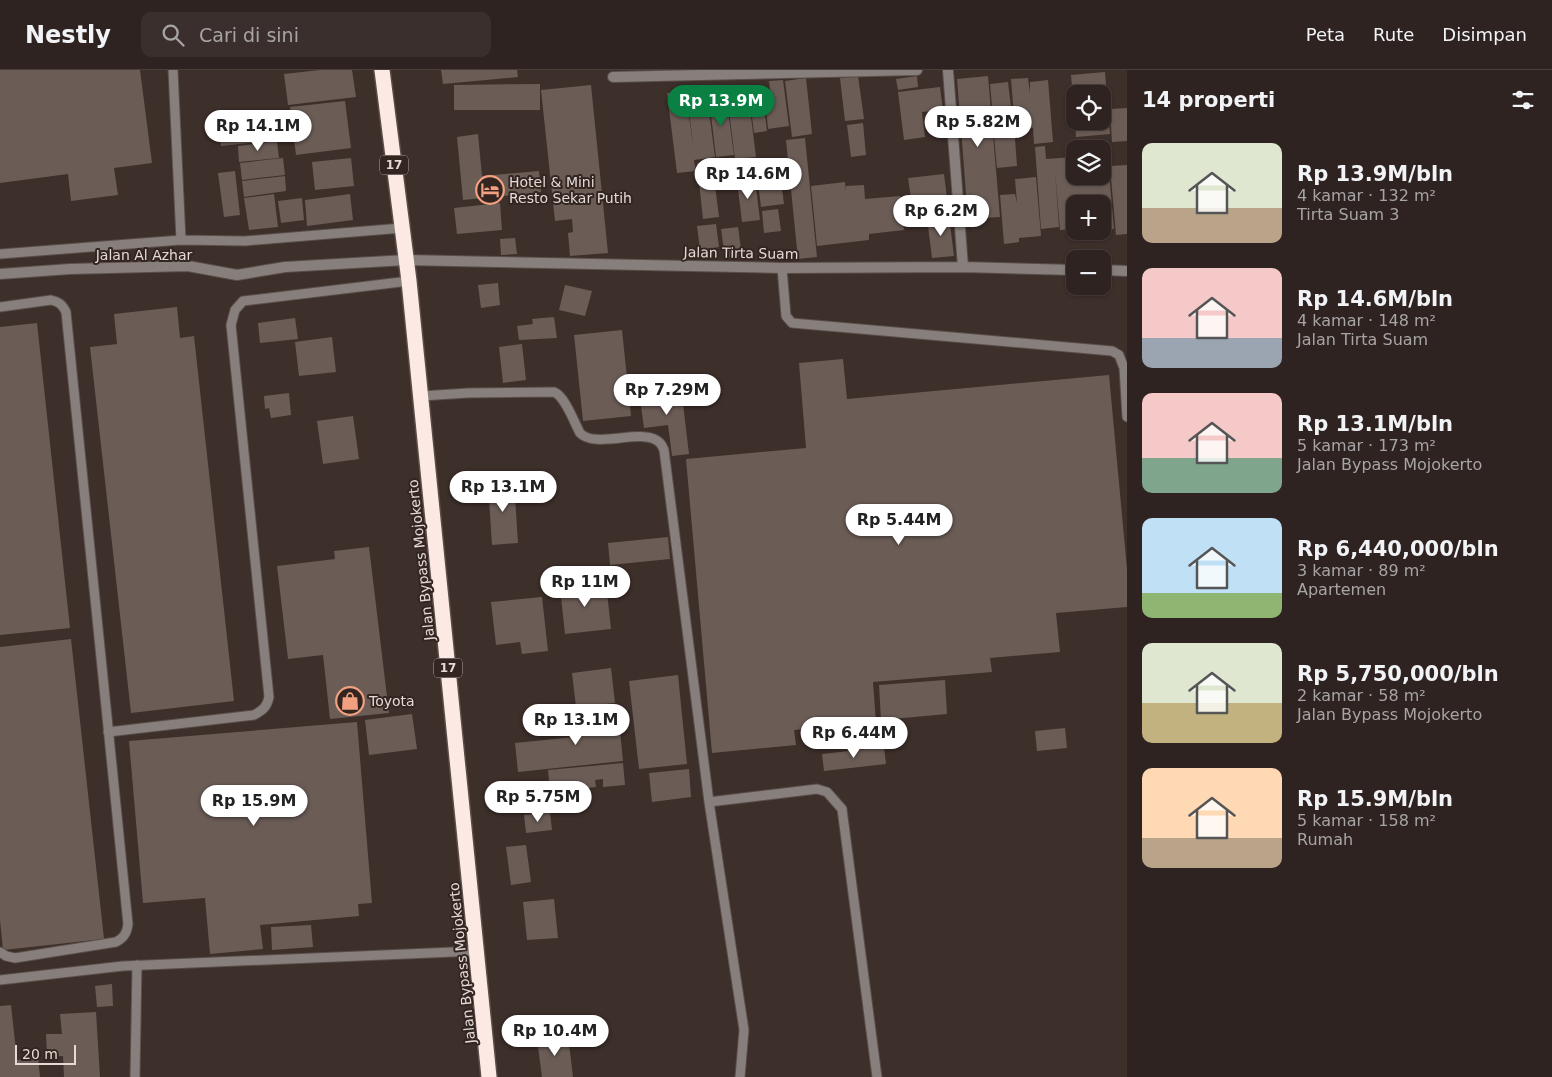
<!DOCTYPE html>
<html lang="id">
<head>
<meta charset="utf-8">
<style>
  body { margin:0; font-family:"DejaVu Sans",sans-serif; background:#3a2f2d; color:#f1f3f6; height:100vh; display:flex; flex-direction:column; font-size:19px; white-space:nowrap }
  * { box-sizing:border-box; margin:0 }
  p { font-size:16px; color:#a7a4a5 }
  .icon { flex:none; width:28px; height:28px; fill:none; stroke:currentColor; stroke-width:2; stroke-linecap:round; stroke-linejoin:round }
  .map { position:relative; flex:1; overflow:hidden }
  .sheet { display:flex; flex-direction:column; background:#2e2320; width:425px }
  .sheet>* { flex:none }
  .controls { position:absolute; left:1066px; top:15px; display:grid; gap:10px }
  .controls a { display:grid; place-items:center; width:45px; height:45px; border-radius:10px; background:#2e2320; box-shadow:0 1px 4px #0004,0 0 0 1px #49403e; font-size:25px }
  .scale { position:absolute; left:15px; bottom:12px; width:61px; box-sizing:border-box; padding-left:5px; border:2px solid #e4dad7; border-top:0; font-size:14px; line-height:18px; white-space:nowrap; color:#e4dad7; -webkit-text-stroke:4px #332520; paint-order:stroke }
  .price { position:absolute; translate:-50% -42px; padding:0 11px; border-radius:18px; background:#fff; color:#222; font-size:16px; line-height:32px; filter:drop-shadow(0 1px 2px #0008) }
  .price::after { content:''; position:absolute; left:50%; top:30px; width:15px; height:11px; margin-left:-8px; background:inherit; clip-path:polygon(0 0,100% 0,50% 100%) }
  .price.current { background:#0b8043; color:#fff }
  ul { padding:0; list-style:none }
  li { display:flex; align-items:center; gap:15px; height:125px; padding:0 15px }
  li span { display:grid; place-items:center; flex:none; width:140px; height:100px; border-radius:10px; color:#555 }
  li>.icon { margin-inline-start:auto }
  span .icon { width:60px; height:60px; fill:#fffc; stroke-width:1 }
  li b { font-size:21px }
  h2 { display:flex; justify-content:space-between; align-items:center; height:60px; padding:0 15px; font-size:21px }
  header { display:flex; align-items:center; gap:30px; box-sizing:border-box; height:70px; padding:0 25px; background:#2e2320; border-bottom:1px solid #49403e }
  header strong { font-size:24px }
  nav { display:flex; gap:28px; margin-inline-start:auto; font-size:18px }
  .search { width:350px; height:45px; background:#3a2f2d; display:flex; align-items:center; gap:12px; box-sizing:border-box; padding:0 18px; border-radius:10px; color:#a7a4a5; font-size:19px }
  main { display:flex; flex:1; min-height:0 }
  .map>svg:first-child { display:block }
  .building { fill:#6b5c56 }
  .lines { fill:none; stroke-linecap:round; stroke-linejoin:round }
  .lane-casing { stroke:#5b4e49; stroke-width:11 }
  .street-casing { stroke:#5b4e49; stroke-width:12 }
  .highway-casing { stroke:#5b4e49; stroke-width:18 }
  .lane { stroke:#877f7c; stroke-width:9 }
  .street { stroke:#877f7c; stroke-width:10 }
  .highway { stroke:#fce9e3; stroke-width:15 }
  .labels { text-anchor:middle; stroke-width:4; stroke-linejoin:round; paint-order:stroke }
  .shield { fill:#332520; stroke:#afa4a0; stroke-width:1 }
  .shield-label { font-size:12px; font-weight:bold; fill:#e4dad7 }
  .poi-label { font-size:14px; fill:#e4dad7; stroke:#332520; text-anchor:start }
  .street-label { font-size:14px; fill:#e4dad7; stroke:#332520 }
</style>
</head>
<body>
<header>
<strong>Nestly</strong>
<div class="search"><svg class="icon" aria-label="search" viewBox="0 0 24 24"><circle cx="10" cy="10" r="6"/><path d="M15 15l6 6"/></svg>Cari di sini</div>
<nav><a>Peta</a><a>Rute</a><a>Disimpan</a></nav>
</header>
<main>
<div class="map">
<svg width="1127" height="1007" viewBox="0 0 1127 1007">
  <rect width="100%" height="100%" fill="#3d2f2a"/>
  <path class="building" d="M0,0H140L152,93L114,98L118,125L71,131L68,104L0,113Z
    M320,0H352L356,27L288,35L284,4Z
    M441,0H517L518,7L443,14Z
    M1105,2L1110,64L1076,67L1075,51H1102V24H1075V40H1074L1071,5Z
    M858,6L864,49L845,51L840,8Z
    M917,6L918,17L898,20L896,9Z
    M988,6L1000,147L968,149L957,9Z
    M806,8L812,64L792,67L785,11Z
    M1028,8L1030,23V12L1048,10L1053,72L1034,74L1033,58L1015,59L1011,9Z
    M783,10L789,56L768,59L766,38L772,37L769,11Z
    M1008,12L1012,46L993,47L990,14Z
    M540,14V40H454V15Z
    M591,15L608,183L570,186L568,163L573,162L572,149L555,151L541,20Z
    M747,15L756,87L735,89L726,17Z
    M940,17L943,40L922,42L925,67L904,70L898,22Z
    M706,18L715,87L694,90L696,101L677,103L667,23L685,21L694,80L686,20Z
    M726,26L734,85L716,87L709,28Z
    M763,29L767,61L754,63L750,31Z
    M345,31L351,78L296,85L290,37Z
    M1127,38V71L1112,72L1110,39Z
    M283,43L285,69L221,76L218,50Z
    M863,53L866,85L851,87L847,55Z
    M1014,55L1017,96L997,98L993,56Z
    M478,64L482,106L539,101L541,122L463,130L457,67Z
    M805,68L817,187L798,189L786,70Z
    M277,71L279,88L239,92L238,76Z
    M1090,73V79H1075V86H1074L1073,74Z
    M1045,76L1046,89L1075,87V106H1102V81L1107,80L1114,159L1102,160V134H1096L1095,125V134H1075V159L1060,160L1055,101L1059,157L1041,159L1035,77Z
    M283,88L285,105L242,110L240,93Z
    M351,88L354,116L315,120L312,92Z
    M712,92L719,147L703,149L697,93Z
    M779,94L784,134L761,137L756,97Z
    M1127,95V164L1116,165L1110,96Z
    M235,101L240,145L224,147L218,103Z
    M944,104L949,144L914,148L908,108Z
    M285,106L286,121L244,127L242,111Z
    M1036,107L1041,166L1019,168V172L1004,174L1000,125L1015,124L1017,133L1015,109Z
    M755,109L760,150L742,152L737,111Z
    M845,112L846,121V116L864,115L865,129L900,126L904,160L869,164V170L817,176L811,116Z
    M274,124L278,157L249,160L244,128Z
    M350,124L353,150L307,156L305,130Z
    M302,128L304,150L281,153L278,131Z
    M500,133L502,160L457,164L454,138Z
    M778,139L781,161L764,163L762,141Z
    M949,146L954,186L932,188L927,148Z
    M716,154L719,177L700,180L697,156Z
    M738,157L742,186L725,188L721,159Z
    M515,168L517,184L501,185L500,169Z
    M498,213L500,235L481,238L478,215Z
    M565,215L592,221L585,246L559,240Z
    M177,237L180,268L194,266L234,631L131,643L90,277L117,274L114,244Z
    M554,247L557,268L519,270L517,256L533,254L532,249Z
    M295,248L298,269L260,273L258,253Z
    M37,253L70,558L0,565V257Z
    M622,260L631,346L583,351L574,265Z
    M332,267L336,302L299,306L295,272Z
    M522,274L526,310L503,313L499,277Z
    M843,289L847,329L1109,305L1127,499V537L1056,543L1060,582L990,588L992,602L873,612L876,653L794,660L796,675L712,683L686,389L806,378L799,293Z
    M681,317L689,384L672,386L668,355L644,358L639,322Z
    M289,323L291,345L271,348L269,338L265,339L264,326Z
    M353,346L359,389L323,394L317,351Z
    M514,411L518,473L492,475L488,413Z
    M668,467L670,489L610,495L608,473Z
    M369,477L389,643L330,649L323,585L288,589L277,496L335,489L334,481Z
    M606,513L611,559L565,564L560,518Z
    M542,527L548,581L522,584L520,572L496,575L491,532Z
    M71,569L104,869L3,880L0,850V577Z
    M611,598L615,633L576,637L572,603Z
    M678,605L687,694L639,699L629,611Z
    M945,610L947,644L881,650L879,615Z
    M618,640L623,691L518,702L515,673L584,666L582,644Z
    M412,644L417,679L369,685L365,650Z
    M357,652L372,833L358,834L359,846L260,855L263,879L210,884L205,828L143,833L129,671Z
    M1065,658L1067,678L1037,681L1035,661Z
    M884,677L886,694L824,701L822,684Z
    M623,693L625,715L603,717V709L595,710L596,717L550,722L548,700Z
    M689,699L691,727L652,732L649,703Z
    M550,742L552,760L526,763L524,745Z
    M526,775L531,812L511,815L506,777Z
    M554,829L558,868L527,870L523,832Z
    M311,855L313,877L272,880L271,857Z
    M112,914L113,936L97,937L95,916Z
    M11,935L17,990L38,987L40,1007H0V936Z
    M96,942L100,1007H64L63,986L47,987L46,964H62L60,944Z
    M568,965L573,1007H542L537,969Z"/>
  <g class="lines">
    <defs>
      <path id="lane" d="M173,0L181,170L245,171L402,158
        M0,184L181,170
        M782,198L786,246L792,253L1112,281L1119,285L1124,298L1127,347
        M0,237L51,230C59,232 62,234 66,242L128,854C127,863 124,868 116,872L15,888L6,886L0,882
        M421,326L468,323L554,322C565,326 574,352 580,363C596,380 645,356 660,373C662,375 663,378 664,380L709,732L744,960L740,1007
        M108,662L254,645C263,640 267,637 269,627L231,255L235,240L243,231L409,211
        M709,732L817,719L827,722L842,739L877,1007
        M0,910L123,896L477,881
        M135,1007L137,895"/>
      <path id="street" d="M948,0L963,197
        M613,7L917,0
        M1102,200L1127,201
        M0,204L70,199L188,196L237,205L285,197L406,190L782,198L963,197L1075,200"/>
      <path id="highway" d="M382,0L409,211L489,1007"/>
    </defs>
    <use href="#lane" class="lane-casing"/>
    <use href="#street" class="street-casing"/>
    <use href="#highway" class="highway-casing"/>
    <use href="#lane" class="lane"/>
    <use href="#street" class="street"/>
    <use href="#highway" class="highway"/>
  </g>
  <defs>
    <symbol id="hotel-ring" viewBox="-11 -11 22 22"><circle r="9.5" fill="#332520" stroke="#f3a081" stroke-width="1.5"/><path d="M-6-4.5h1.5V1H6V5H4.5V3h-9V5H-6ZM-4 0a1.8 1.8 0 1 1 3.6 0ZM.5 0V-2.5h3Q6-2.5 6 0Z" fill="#f3a081"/></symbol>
    <symbol id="shop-ring" viewBox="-11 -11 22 22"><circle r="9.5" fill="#332520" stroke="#f3a081" stroke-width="1.5"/><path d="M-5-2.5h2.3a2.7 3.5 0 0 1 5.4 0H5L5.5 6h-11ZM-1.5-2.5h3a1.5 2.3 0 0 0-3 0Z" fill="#f3a081"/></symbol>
  </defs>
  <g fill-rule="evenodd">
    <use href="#hotel-ring" x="474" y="104" width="32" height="32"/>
    <use href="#shop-ring" x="334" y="615" width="32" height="32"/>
  </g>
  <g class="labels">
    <g class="shield">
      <rect x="380" y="85.5" width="28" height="19" rx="4"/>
      <rect x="434" y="588.5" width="28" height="19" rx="4"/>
    </g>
    <g class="shield-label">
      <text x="394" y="99">17</text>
      <text x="448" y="602">17</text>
    </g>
    <g class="poi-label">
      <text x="509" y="117">Hotel &amp; Mini<tspan x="509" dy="16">Resto Sekar Putih</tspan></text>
      <text x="369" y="636">Toyota</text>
    </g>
    <g class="street-label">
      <text transform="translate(741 183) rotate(1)" y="5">Jalan Tirta Suam</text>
      <text x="144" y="190">Jalan Al Azhar</text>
      <text transform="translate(421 490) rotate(-96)" y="5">Jalan Bypass Mojokerto</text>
      <text transform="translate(462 893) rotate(-96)" y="5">Jalan Bypass Mojokerto</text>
    </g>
  </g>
</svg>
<div class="controls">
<a><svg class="icon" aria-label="locate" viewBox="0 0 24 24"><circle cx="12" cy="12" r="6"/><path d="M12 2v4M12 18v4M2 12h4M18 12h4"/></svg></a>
<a><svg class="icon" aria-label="layers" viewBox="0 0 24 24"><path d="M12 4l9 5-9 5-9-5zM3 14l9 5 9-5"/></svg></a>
<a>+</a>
<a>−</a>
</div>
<div class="scale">20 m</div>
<b class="price current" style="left:721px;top:57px">Rp 13.9M</b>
<b class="price" style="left:978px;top:78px">Rp 5.82M</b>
<b class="price" style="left:258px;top:82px">Rp 14.1M</b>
<b class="price" style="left:748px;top:130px">Rp 14.6M</b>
<b class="price" style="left:941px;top:167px">Rp 6.2M</b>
<b class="price" style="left:667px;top:346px">Rp 7.29M</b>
<b class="price" style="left:503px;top:443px">Rp 13.1M</b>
<b class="price" style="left:899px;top:476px">Rp 5.44M</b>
<b class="price" style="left:585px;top:538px">Rp 11M</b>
<b class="price" style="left:576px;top:676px">Rp 13.1M</b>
<b class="price" style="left:854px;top:689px">Rp 6.44M</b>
<b class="price" style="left:538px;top:753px">Rp 5.75M</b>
<b class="price" style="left:254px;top:757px">Rp 15.9M</b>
<b class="price" style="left:555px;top:987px">Rp 10.4M</b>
</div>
<section class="sheet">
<h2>14 properti<svg class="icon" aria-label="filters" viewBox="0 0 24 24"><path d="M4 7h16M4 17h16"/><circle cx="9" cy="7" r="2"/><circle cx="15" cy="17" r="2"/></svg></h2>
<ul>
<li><span style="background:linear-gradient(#dfe7d0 65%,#b9a48a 0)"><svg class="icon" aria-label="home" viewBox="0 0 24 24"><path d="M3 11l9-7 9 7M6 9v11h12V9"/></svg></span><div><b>Rp 13.9M/bln</b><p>4 kamar · 132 m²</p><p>Tirta Suam 3</p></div></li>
<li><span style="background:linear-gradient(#f6c9c9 70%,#9aa5b1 0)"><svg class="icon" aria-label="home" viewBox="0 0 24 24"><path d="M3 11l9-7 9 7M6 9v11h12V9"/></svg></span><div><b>Rp 14.6M/bln</b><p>4 kamar · 148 m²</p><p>Jalan Tirta Suam</p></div></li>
<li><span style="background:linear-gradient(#f6c9c9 65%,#7fa58c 0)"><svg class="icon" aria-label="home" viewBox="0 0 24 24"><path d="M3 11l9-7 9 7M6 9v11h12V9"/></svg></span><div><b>Rp 13.1M/bln</b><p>5 kamar · 173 m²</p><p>Jalan Bypass Mojokerto</p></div></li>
<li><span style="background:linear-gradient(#bfe0f5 75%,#8fb573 0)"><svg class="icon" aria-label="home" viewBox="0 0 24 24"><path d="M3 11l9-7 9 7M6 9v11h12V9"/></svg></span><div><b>Rp 6,440,000/bln</b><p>3 kamar · 89 m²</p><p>Apartemen</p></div></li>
<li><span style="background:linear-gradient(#dfe7d0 60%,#c2b280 0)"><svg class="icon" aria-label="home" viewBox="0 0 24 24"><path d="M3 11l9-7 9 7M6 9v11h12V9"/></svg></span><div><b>Rp 5,750,000/bln</b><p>2 kamar · 58 m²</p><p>Jalan Bypass Mojokerto</p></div></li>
<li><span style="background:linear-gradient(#ffd9b3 70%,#b9a48a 0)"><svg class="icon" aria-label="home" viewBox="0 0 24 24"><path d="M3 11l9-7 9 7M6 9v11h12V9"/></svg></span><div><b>Rp 15.9M/bln</b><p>5 kamar · 158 m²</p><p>Rumah</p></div></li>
</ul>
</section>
</main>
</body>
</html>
